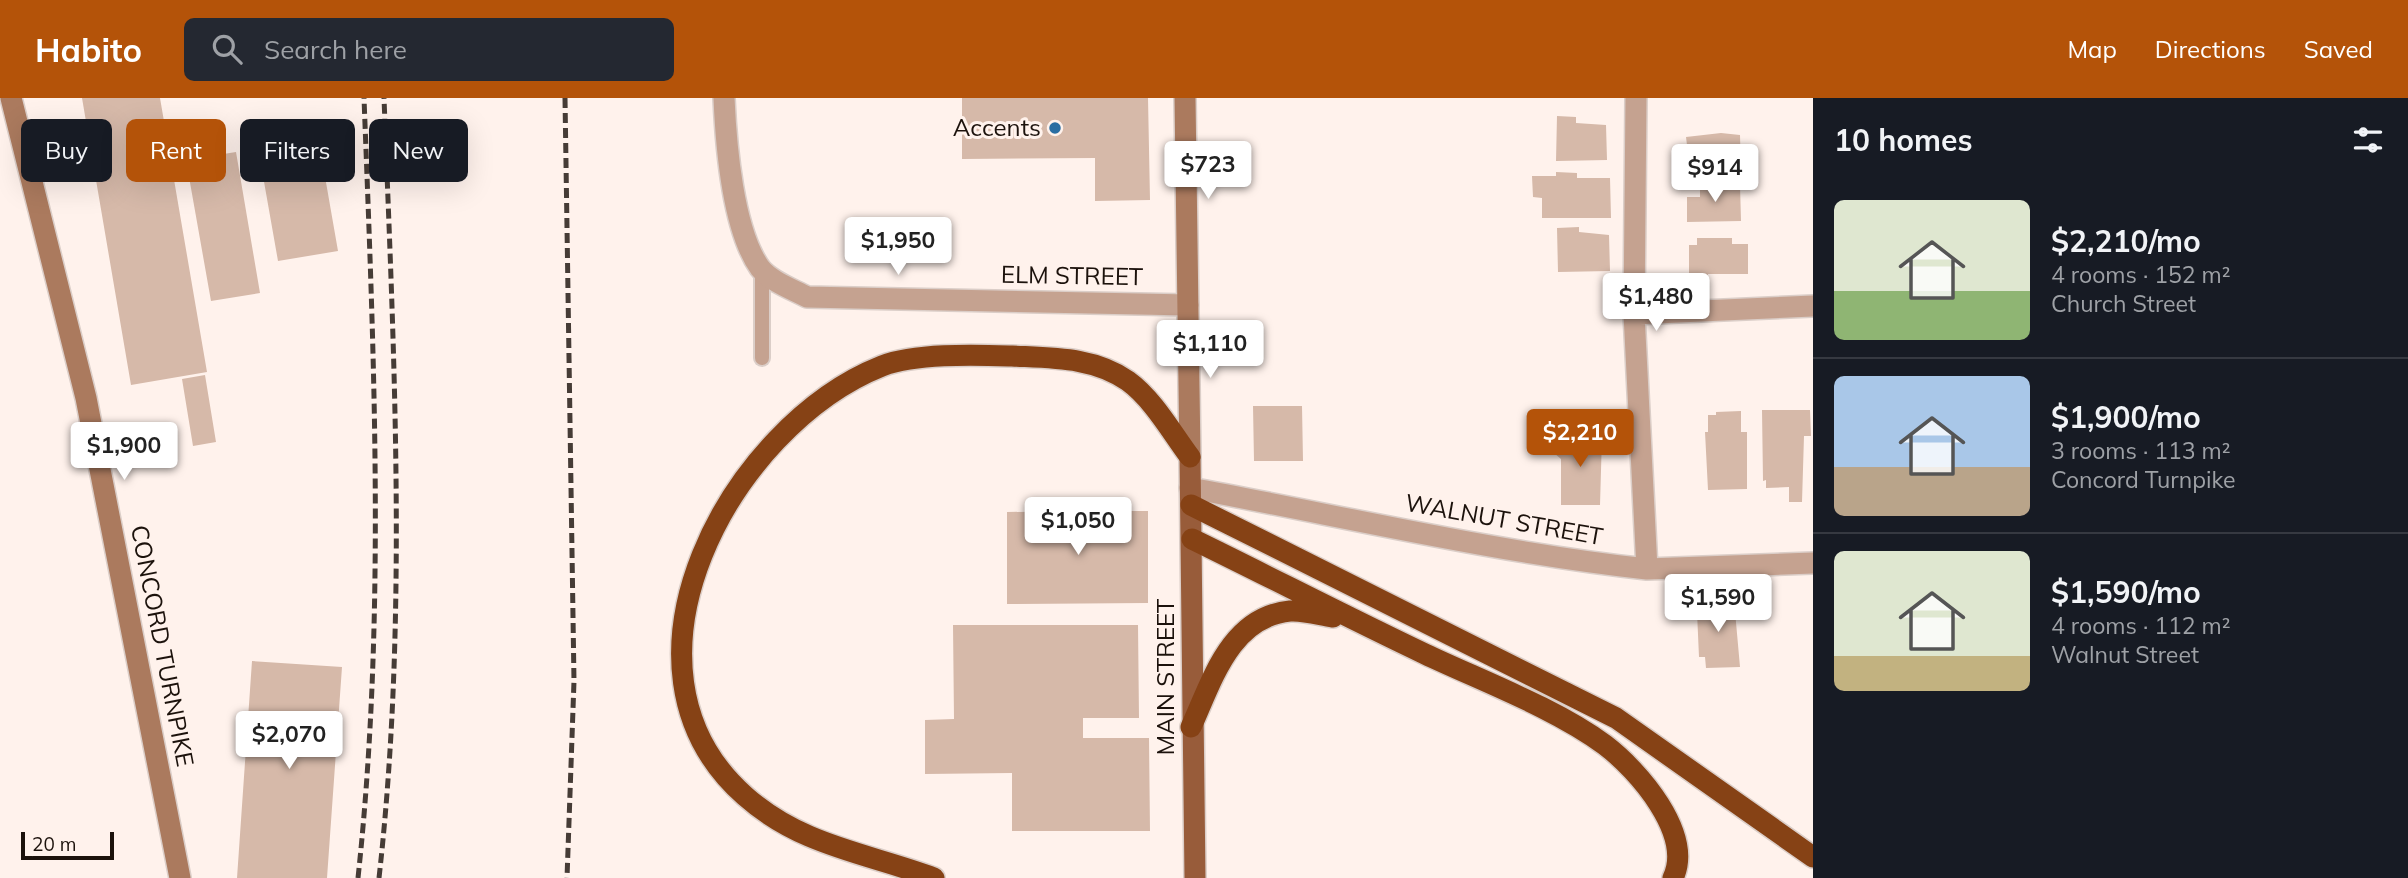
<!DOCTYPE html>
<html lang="en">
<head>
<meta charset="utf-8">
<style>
  body { margin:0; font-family:Mulish,sans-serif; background:#242831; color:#f1f3f6; height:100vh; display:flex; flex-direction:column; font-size:26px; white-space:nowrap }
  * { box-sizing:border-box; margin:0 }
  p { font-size:23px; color:#9ea1a6 }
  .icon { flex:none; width:38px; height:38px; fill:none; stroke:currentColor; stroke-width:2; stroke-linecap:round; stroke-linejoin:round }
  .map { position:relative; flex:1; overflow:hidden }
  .drawer { display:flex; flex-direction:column; background:#171b24; width:595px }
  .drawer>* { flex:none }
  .top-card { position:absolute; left:21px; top:21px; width:665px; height:63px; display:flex; gap:14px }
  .scale { position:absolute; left:21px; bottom:18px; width:93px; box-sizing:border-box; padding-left:7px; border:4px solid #1c120c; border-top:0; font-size:19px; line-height:24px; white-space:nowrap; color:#1c120c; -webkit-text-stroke:5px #fff2ec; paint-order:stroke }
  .price { position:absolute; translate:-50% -60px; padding:0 16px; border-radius:7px; background:#fff; color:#222; font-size:23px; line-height:46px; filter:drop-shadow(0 2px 4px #0008) }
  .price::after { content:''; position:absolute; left:50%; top:42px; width:21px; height:16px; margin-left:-10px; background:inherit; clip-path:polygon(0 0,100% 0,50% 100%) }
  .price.current { background:#b45309; color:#fff }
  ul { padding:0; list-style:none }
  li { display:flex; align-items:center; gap:21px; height:175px; padding:0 21px }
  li+li { border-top:2px solid #363941 }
  li span { display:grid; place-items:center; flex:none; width:196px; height:140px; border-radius:10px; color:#555 }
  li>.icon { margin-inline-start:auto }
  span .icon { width:84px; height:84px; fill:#fffc; stroke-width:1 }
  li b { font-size:30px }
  h2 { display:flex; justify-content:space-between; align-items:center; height:84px; padding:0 21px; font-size:30px }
  .chip { padding:0 24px; border-radius:10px; background:#171b24; box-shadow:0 7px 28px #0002; font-size:24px; line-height:63px }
  .chip.current { background:#b45309; color:#fff }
  header { display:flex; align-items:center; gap:42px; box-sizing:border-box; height:98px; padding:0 35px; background:#b45309; color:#fff }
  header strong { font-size:33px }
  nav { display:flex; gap:38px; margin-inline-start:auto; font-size:24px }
  .search { width:490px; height:63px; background:#242831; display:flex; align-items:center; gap:18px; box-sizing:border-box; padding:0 24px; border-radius:10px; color:#9ea1a6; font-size:26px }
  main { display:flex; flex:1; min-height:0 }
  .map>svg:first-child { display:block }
  .building { fill:#d6b9a9 }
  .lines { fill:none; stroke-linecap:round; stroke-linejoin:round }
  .lane-casing { stroke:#dbcec8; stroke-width:18 }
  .street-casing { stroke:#dbcec8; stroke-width:24 }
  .secondary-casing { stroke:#dbcec8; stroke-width:24 }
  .primary-casing { stroke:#dbcec8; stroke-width:24 }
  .highway-casing { stroke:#dbcec8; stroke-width:24 }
  .lane { stroke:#c5a290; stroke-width:14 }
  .street { stroke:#c5a290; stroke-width:21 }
  .secondary { stroke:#ab7a5e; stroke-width:21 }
  .primary { stroke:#985c3a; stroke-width:21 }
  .highway { stroke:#864215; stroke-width:21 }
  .rail { stroke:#463c36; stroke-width:5; stroke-dasharray:10 5; stroke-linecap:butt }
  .poi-dot { fill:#296da2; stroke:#fff2ec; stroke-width:2.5 }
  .labels { text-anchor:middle; stroke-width:6; stroke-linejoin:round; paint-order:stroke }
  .poi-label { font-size:24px; fill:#1c120c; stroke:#fff2ec; text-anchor:end }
  .street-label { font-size:24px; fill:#1c120c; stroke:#fff2ec }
</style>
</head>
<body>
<header>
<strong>Habito</strong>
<div class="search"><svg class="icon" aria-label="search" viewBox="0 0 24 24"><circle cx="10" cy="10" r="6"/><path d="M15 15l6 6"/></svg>Search here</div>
<nav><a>Map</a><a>Directions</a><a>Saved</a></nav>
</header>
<main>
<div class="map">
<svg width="1813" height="780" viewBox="0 0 1813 780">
  <rect width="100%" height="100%" fill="#fff2ec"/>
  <path class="building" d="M82,0H160L207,274L131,287Z
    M962,0H1148L1150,102L1095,103V60L962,61Z
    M1557,18L1576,19V25L1606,27L1607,62L1556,63Z
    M1721,35L1740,37L1741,74L1691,79L1686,39Z
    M320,50L338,153L278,163L260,61Z
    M236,54L260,195L211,203L186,62Z
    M1556,74L1577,75V80H1610L1611,120H1542V100L1533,99L1532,78H1556Z
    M1700,87H1740L1741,123L1687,124V99H1700Z
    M1579,129V134L1609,137L1610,173L1558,174L1557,130Z
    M1697,140H1732V146H1748V176H1708V181H1689V147H1697Z
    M205,277L216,344L193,348L182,281Z
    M1253,308H1302L1303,363H1254Z
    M1762,312H1810L1811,338H1804L1802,404H1789V389L1766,390V382L1763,383Z
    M1741,313V334H1747V391L1708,392L1705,334H1708V317H1716V314Z
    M1561,338H1602L1600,407H1561V361L1554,355V344Z
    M1094,407H1125L1127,413H1148V505L1007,506V414L1094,413Z
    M1734,502L1740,569L1706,570L1705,559H1699L1697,514H1700V503Z
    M953,527H1138L1139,620H1083V640H1149L1150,733H1012V675L925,676V622L954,621Z
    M252,563L342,569L327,780H237Z"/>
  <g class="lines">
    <defs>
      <path id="lane" d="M762,172V260"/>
      <path id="street" d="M724,0C726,47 733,132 760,170C770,183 792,191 807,199L1188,207
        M1636,0L1634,216L1647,471
        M1634,216L1813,208
        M1190,390C1342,418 1493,454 1647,471L1813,465"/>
      <path id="secondary" d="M11,0L86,300L180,780
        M1185,0L1190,359"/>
      <path id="primary" d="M1190,359L1195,780"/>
      <path id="highway" d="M1191,407L1616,620L1813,759
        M1192,441C1270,479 1347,519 1425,556C1482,583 1555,610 1605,647C1638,672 1694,736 1673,780
        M1191,629C1212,583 1230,519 1290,513C1304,512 1320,517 1333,519
        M934,780C867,755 801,748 745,698C599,569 731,328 882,268C916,255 975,257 1012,258C1052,260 1094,259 1128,283C1153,301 1172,335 1190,359"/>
    </defs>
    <use href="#lane" class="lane-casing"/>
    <use href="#street" class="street-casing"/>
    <use href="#secondary" class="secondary-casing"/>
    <use href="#primary" class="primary-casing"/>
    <use href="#highway" class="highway-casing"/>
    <use href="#lane" class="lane"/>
    <use href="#street" class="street"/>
    <use href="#secondary" class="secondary"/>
    <use href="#primary" class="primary"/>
    <use href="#highway" class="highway"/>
    <path class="rail" d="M565,0L574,583L567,780
      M358,780C386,519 374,261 364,0
      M379,780C408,521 394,259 384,0"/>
  </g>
  <circle class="poi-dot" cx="1055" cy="30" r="7"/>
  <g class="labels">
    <g class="poi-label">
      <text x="1041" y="38">Accents</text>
    </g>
    <g class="street-label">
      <text transform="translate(1072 178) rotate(1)" y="8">ELM STREET</text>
      <text transform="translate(1504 422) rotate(10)" y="8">WALNUT STREET</text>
      <text transform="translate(162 548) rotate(79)" y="8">CONCORD TURNPIKE</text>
      <text transform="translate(1166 579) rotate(-90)" y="8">MAIN STREET</text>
    </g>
  </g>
</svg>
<div class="scale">20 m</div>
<b class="price" style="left:1208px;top:103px">$723</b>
<b class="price" style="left:1715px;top:106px">$914</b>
<b class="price" style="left:898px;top:179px">$1,950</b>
<b class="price" style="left:1656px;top:235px">$1,480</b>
<b class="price" style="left:1210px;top:282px">$1,110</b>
<b class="price current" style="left:1580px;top:371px">$2,210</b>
<b class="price" style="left:124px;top:384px">$1,900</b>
<b class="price" style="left:1078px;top:459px">$1,050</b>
<b class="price" style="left:1718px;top:536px">$1,590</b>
<b class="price" style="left:289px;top:673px">$2,070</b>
<div class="top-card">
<a class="chip">Buy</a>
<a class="chip current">Rent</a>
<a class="chip">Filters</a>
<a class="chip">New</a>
</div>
</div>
<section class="drawer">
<h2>10 homes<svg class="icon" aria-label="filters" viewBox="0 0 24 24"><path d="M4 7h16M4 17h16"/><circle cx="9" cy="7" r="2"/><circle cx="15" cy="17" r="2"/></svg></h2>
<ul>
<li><span style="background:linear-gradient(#dfe7d0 65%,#8fb573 0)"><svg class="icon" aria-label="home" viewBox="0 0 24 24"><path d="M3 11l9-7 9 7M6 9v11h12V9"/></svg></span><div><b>$2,210/mo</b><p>4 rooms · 152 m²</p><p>Church Street</p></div></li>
<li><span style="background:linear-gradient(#a9c7e8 65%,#b9a48a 0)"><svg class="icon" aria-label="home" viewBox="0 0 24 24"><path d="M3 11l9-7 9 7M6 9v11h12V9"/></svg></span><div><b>$1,900/mo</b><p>3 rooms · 113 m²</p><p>Concord Turnpike</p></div></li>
<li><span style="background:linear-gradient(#dfe7d0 75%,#c2b280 0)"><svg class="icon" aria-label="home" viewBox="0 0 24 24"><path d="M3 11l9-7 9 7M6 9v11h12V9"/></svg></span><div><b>$1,590/mo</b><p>4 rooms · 112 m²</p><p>Walnut Street</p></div></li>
</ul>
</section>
</main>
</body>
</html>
